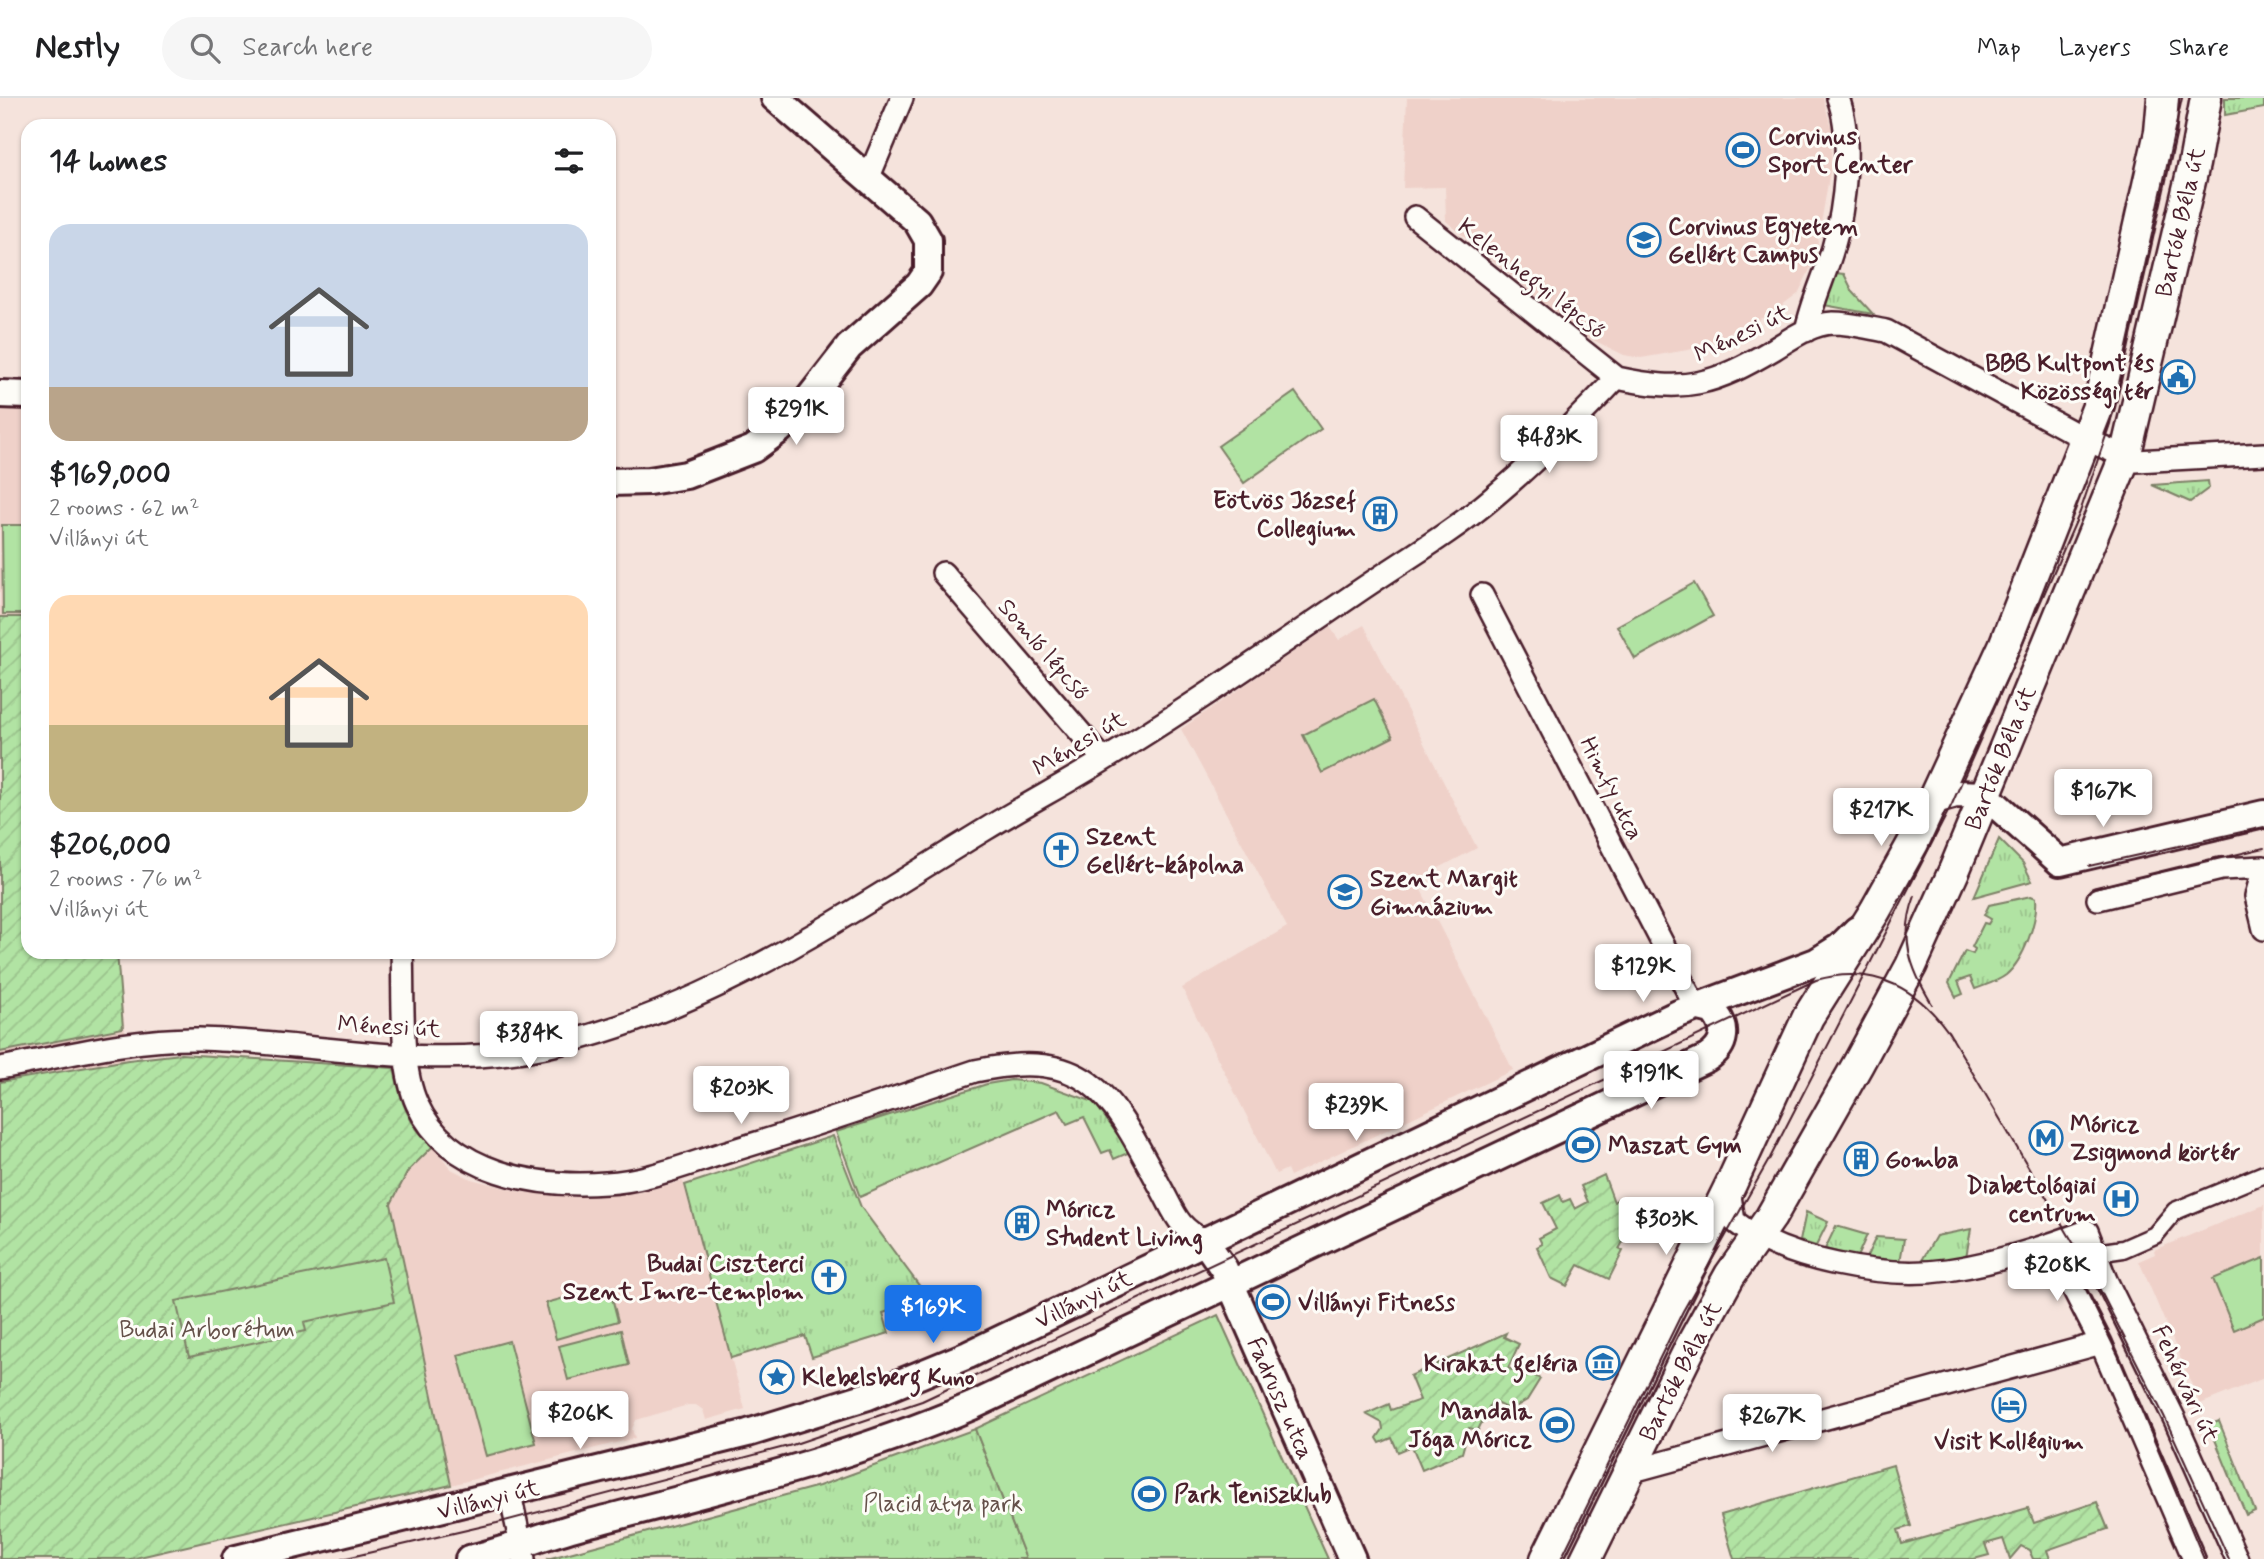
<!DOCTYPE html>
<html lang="en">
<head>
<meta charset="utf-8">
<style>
  body { margin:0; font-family:Mynerve,sans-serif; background:#f6f6f6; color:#202124; height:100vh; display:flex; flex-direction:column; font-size:26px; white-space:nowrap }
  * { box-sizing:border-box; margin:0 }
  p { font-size:23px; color:#757577 }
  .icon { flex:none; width:38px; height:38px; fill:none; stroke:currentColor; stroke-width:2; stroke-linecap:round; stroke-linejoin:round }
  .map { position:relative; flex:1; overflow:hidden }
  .drawer { position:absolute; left:21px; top:21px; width:595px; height:840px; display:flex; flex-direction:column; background:#fff; border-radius:21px; box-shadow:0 2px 5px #0004 }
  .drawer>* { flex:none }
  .price { position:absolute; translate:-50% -60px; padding:0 16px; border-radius:7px; background:#fff; color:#222; font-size:23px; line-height:46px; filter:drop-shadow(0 2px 4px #0008) }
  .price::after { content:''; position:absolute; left:50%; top:42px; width:21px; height:16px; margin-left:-10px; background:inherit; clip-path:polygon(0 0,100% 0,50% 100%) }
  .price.active { background:#1a73e8; color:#fff }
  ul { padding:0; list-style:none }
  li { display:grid; align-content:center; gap:14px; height:371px; padding:0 28px }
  li span { display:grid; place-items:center; height:217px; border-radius:21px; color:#555 }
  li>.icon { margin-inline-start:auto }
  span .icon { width:126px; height:126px; fill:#fffc; stroke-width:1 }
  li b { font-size:30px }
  h2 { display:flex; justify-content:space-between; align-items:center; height:84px; padding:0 28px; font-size:30px }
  header { display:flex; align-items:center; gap:42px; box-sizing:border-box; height:98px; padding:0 35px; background:#fff; border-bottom:2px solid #e0e0e0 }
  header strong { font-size:33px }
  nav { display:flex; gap:38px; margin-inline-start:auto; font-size:24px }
  .search { width:490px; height:63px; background:#f6f6f6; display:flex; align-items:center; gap:18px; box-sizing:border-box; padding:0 24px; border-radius:38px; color:#757577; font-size:26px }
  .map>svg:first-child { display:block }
  .built { fill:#efd1c9 }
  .grass { fill:url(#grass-tufts); stroke:#7e8167; stroke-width:2 }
  .garden { fill:url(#garden-furrows); stroke:#7e8167; stroke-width:2 }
  .pitch { fill:#b1e3a3; stroke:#7e8167; stroke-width:2 }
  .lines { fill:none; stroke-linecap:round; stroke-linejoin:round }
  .pedestrian-casing { stroke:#4a1f2b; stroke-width:21 }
  .minor-casing { stroke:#4a1f2b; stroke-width:26 }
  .tertiary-casing { stroke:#4a1f2b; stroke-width:32 }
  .secondary-casing { stroke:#4a1f2b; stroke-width:35 }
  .pedestrian { stroke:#fdfcf7; stroke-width:16 }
  .minor { stroke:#fdfcf7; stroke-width:21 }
  .tertiary { stroke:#fdfcf7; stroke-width:26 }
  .secondary { stroke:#fdfcf7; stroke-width:30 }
  .tram { stroke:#4a1f2b; stroke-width:2 }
  .labels { text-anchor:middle; stroke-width:6; stroke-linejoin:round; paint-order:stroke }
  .poi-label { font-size:24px; font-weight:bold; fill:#4a1f2b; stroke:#fdfcf7; text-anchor:start }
  .street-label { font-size:24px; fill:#4a1f2b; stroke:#fdfcf7 }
  .park-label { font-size:24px; fill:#645049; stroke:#fdfcf7 }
</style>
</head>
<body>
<header>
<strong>Nestly</strong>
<div class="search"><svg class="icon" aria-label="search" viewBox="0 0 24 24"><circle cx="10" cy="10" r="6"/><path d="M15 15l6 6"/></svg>Search here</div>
<nav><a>Map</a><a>Layers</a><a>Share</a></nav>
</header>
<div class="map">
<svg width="2264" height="1461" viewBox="0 0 2264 1461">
  <defs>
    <pattern id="grass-tufts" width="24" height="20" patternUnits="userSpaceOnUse" patternTransform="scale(1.75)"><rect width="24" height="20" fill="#b1e3a3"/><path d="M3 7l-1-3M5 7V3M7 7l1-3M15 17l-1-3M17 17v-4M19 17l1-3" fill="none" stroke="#9ac28c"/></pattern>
    <pattern id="garden-furrows" width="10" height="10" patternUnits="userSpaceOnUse" patternTransform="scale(1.75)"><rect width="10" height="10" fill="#b1e3a3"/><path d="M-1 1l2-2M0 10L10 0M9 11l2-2" fill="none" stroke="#9ac28c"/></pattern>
  </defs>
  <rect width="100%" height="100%" fill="#f5e3dc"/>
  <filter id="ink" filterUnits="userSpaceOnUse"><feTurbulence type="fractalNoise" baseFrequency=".0143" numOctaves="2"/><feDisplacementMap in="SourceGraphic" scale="14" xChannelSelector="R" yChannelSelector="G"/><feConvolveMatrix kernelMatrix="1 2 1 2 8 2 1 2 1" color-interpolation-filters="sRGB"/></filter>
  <g filter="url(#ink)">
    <path class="built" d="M1407,0H1823L1832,32L1831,67L1815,161L1798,196L1773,215L1693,251L1641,260L1624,257L1581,236L1446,123L1445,89L1403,90Z
      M0,310L28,311V854H117L128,962L203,956L394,970L400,999L417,1035L433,1048L451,1071L471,1081L521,1094L575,1099L641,1094L683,1083L745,1311L706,1322L703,1312L696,1307H688L636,1322L632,1331L635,1340L451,1387L131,1461H0Z
      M1364,527L1477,750L1416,782L1513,972L1290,1078L1287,1071L1276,1076L1182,890L1287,829L1181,631L1330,529L1339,542Z
      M2264,1107V1280L2200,1306L2139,1163L2155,1156L2154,1152Z"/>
    <path class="grass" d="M2225,0H2264V10L2225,17Z
      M1835,175L1844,176L1853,194L1873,216L1824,207Z
      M2208,383L2209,390L2190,404L2152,387Z
      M1999,741L2023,765L2032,783L1974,799Z
      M2031,798L2036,800C2038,822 2024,862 2006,877C1997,884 1985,887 1975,891L1970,879L1958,883L1963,896L1956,899L1949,885L1965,853L1973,856L1975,851L1972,849L1984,825L1988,826L1991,821L1984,817L1989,807Z
      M1011,982L1041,985L1094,1004L1130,1054L1114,1061L1110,1052L1102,1055L1084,1019L1067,1026L1059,1012L860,1099L836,1034L987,986Z
      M833,1038L861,1109L929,1201L883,1215L889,1235L812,1259L805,1238L731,1260L685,1087Z
      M1806,1114L1828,1124L1816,1148L1800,1143Z
      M1836,1128L1867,1137L1857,1159L1825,1151Z
      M1971,1131L1966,1159L1921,1164L1936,1138Z
      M1876,1139L1904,1141L1900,1164L1866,1160Z
      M2219,1323L2255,1413L2246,1417L2209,1327Z
      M975,1331L1026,1461H547L819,1388Z"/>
    <path class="garden" d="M0,519H28V854H117L123,930L0,954Z
      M181,956L394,970C400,1001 408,1028 433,1048L408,1073L391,1106L451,1387L131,1461H0V984L128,962Z
      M1604,1077L1614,1104L1618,1101L1641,1112L1619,1151L1623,1153L1609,1181L1579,1167L1567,1188L1551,1180L1537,1149L1542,1146L1539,1140L1556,1131L1543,1105L1560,1097L1563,1104L1570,1101L1575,1111L1588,1104L1581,1088Z
      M1506,1235L1504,1239L1519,1246L1508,1270L1527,1279L1530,1275L1540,1281L1527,1302L1510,1312L1492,1303L1478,1332L1469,1330L1462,1355L1422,1372L1412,1348L1398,1354L1392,1340L1380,1345L1377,1340L1383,1331L1382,1325L1366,1316L1389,1306L1391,1312L1420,1302L1410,1278Z
      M1893,1367L1911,1428L1898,1432L1902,1446L2028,1410L2034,1425L2097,1404L2108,1431L2047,1452L2050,1461H2033L2029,1452L2021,1448L2010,1461L2003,1441L1985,1446L1989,1457L1974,1461H1734L1721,1417Z"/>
    <path class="pitch" d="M1295,294L1321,331L1244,385L1218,348Z
      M2,427H28V516H3Z
      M1694,485L1713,518L1635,561L1617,528Z
      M1374,601L1393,639L1322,675L1303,637Z
      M384,1160L394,1204L304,1224L306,1233L189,1259L176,1203Z
      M2264,1160V1219L2234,1232L2213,1181Z
      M609,1188L618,1223L556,1241L546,1205Z
      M1218,1217L1328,1461H1026L975,1331Z
      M621,1232L629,1267L568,1282L559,1248Z
      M509,1243L536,1345L486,1358L458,1257Z"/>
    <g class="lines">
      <defs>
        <path id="pedestrian" d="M2096,1155L2123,1151L2155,1137L2175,1113L2264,1076"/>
        <path id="minor" d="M868,81L902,0
          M1415,119L1617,280C1687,295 1713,287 1774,251C1792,240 1811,226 1833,225C1850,225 1869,230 1886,233L2087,342L2136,363L2264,356
          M1806,233C1812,204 1825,178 1833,150C1845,110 1853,39 1838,0
          M943,475L1104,662
          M1482,497L1695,908
          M2098,801L2221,771L2264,769L2256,798L2264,831
          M402,854C404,898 399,967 417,1006C449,1076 538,1090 606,1085C646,1083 685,1067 724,1055C808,1030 892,1001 975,973C1092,948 1112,1000 1161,1090C1175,1115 1177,1129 1204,1142
          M0,970C65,958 132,940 199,941C315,944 430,974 545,949C708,914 846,816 986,731C1025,707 1065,686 1104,662C1190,609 1273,552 1356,495C1401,464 1450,436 1491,401C1536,364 1576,322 1617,280
          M1729,1092L1734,1123C1784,1163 1885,1181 1948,1172C1996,1165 2042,1150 2087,1133L2106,1182L2175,1322L2237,1461
          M2051,1147L2101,1245L2194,1461
          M1629,1374L2101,1245
          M510,1396L524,1461"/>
        <path id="tertiary" d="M0,296L28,297
          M609,384L649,383L686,377L753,351L779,332L800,312L849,249L919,187L928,174V142L917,123L775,0
          M1935,702L1956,696L1985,697L2060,764L2264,716
          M1204,1142L1224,1171L1352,1461
          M236,1461L748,1335L868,1298L968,1257L1678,916L1816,864L1840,849L1857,832
          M469,1461C509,1452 547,1436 586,1426C717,1392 848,1361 972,1308L1707,960C1726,948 1729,929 1712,912L1695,908"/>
        <path id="secondary" d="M1546,1461L1732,1084L1808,919L1875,813L1913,745L2004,548L2099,306L2160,34L2163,0
          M1586,1461L1692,1246L1730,1177L1771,1119L1858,966L1911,868L1954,773L2125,359L2194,66L2206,0"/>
      </defs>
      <use href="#pedestrian" class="pedestrian-casing"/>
      <use href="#minor" class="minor-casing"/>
      <use href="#tertiary" class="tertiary-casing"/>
      <use href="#secondary" class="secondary-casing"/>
      <use href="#pedestrian" class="pedestrian"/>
      <use href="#minor" class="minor"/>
      <use href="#tertiary" class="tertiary"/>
      <use href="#secondary" class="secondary"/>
      <path class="tram" d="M2089,768L2264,729
        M2094,790L2264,750
        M1915,798C1899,840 1910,870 1932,906
        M1948,933L2094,1180L2164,1318L2229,1461
        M2073,1165L2118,1257L2204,1461
        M342,1461L497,1425L792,1347L922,1303L1816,882C1876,865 1921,892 1953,941
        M1561,1461L1683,1213L1770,1060L1952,706L2080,414L2110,326L2182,0"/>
    </g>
  </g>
  <defs>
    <symbol id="stadium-ring" viewBox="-11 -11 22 22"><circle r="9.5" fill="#fdfcf7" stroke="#1f6fb2" stroke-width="1.5"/><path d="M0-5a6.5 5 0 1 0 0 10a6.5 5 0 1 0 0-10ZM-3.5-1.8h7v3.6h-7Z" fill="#1f6fb2"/></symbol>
    <symbol id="university-ring" viewBox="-11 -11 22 22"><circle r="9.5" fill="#fdfcf7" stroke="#1f6fb2" stroke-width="1.5"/><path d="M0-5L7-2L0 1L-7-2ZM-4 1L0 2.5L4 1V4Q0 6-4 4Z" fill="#1f6fb2"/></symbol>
    <symbol id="civic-ring" viewBox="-11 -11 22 22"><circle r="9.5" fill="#fdfcf7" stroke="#1f6fb2" stroke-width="1.5"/><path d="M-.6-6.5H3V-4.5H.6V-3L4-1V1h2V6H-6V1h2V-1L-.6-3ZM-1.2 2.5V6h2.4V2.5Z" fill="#1f6fb2"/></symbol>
    <symbol id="building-ring" viewBox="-11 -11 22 22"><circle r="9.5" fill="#fdfcf7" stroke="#1f6fb2" stroke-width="1.5"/><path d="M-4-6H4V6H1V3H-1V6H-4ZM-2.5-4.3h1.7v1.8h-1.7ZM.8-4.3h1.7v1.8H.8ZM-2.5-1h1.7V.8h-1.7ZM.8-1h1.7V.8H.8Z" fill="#1f6fb2"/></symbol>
    <symbol id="church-ring" viewBox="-11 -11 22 22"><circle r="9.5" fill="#fdfcf7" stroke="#1f6fb2" stroke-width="1.5"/><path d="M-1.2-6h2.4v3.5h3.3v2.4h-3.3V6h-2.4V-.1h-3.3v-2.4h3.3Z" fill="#1f6fb2"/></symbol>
    <symbol id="school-ring" viewBox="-11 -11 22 22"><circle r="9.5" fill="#fdfcf7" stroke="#1f6fb2" stroke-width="1.5"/><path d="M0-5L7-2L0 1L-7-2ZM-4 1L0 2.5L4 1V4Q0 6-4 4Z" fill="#1f6fb2"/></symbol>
    <symbol id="metro-ring" viewBox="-11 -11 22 22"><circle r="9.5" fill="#fdfcf7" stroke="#1f6fb2" stroke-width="1.5"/><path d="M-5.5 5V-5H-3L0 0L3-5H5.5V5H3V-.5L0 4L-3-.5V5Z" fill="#1f6fb2"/></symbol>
    <symbol id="hospital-ring" viewBox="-11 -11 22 22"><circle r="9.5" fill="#fdfcf7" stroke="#1f6fb2" stroke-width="1.5"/><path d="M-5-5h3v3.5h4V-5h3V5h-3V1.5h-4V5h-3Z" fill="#1f6fb2"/></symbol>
    <symbol id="museum-ring" viewBox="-11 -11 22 22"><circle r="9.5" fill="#fdfcf7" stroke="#1f6fb2" stroke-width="1.5"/><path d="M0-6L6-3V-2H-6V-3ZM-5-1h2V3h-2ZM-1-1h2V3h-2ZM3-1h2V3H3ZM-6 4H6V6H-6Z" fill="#1f6fb2"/></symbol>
    <symbol id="sight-ring" viewBox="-11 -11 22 22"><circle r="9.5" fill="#fdfcf7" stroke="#1f6fb2" stroke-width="1.5"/><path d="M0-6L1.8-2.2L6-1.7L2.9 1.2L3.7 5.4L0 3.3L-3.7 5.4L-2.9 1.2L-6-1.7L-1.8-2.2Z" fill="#1f6fb2"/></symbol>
    <symbol id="hotel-ring" viewBox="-11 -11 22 22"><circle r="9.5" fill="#fdfcf7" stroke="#1f6fb2" stroke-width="1.5"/><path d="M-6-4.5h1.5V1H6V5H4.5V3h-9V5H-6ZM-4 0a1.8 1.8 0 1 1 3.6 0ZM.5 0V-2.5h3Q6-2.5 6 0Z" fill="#1f6fb2"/></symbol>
  </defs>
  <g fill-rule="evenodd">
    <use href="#stadium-ring" x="1724" y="33" width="38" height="38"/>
    <use href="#university-ring" x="1625" y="123" width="38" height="38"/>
    <use href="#civic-ring" x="2159" y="260" width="38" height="38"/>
    <use href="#building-ring" x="1361" y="397" width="38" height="38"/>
    <use href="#church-ring" x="1042" y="733" width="38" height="38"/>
    <use href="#school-ring" x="1326" y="775" width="38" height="38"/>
    <use href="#metro-ring" x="2027" y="1021" width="38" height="38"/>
    <use href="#stadium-ring" x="1564" y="1028" width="38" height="38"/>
    <use href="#building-ring" x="1842" y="1042" width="38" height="38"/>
    <use href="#hospital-ring" x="2102" y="1082" width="38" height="38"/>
    <use href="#building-ring" x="1003" y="1106" width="38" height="38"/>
    <use href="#church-ring" x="810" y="1160" width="38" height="38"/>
    <use href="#stadium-ring" x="1254" y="1185" width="38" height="38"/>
    <use href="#museum-ring" x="1584" y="1246" width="38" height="38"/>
    <use href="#sight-ring" x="758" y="1260" width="38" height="38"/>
    <use href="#hotel-ring" x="1990" y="1288" width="38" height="38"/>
    <use href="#stadium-ring" x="1538" y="1308" width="38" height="38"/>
    <use href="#stadium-ring" x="1130" y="1377" width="38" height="38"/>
  </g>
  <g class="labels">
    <g class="poi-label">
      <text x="1768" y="46">Corvinus<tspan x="1768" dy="28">Sport Center</tspan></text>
      <text x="1668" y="136">Corvinus Egyetem<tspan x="1668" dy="28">Gellért Campus</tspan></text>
      <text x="2154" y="273" text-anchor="end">BBB Kultpont és<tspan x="2154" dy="28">Közösségi tér</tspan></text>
      <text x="1356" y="410" text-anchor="end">Eötvös József<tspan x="1356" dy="28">Collegium</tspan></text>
      <text x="1086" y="746">Szent<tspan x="1086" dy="28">Gellért-kápolna</tspan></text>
      <text x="1370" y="788">Szent Margit<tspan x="1370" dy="28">Gimnázium</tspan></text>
      <text x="2070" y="1034">Móricz<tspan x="2070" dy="28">Zsigmond körtér</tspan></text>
      <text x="1608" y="1055">Maszat Gym</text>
      <text x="1885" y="1069">Gomba</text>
      <text x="2096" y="1095" text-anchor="end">Diabetológiai<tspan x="2096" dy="28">centrum</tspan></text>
      <text x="1046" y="1119">Móricz<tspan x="1046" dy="28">Student Living</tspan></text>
      <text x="804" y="1173" text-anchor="end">Budai Ciszterci<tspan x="804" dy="28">Szent Imre-templom</tspan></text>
      <text x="1298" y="1212">Villányi Fitness</text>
      <text x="1578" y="1273" text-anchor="end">Kirakat geléria</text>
      <text x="802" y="1287">Klebelsberg Kuno</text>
      <text x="1532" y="1321" text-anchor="end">Mandala<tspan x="1532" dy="28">Jóga Móricz</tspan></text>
      <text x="2009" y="1351" text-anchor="middle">Visit Kollégium</text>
      <text x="1174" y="1404">Park Teniszklub</text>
    </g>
    <g class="street-label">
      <text transform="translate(2180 124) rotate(-77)" y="8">Bartók Béla út</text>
      <text transform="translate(1532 180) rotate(38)" y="8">Kelenhegyi lépcső</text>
      <text transform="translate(1742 235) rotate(-26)" y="8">Ménesi út</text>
      <text transform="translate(1044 551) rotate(49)" y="8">Somló lépcső</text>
      <text transform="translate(1079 645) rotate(-31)" y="8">Ménesi út</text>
      <text transform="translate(2000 660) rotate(-68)" y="8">Bartók Béla út</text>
      <text transform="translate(1612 690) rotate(63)" y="8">Himfy utca</text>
      <text transform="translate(389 928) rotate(3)" y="8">Ménesi út</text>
      <text transform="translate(1083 1201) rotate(-26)" y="8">Villányi út</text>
      <text transform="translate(1680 1273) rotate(-63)" y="8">Bartók Béla út</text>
      <text transform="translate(2186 1286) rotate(65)" y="8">Fehérvári út</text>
      <text transform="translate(1281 1300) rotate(66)" y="8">Fadrusz utca</text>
      <text transform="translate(488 1401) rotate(-14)" y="8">Villányi út</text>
    </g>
    <g class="park-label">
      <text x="207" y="1239">Budai Arborétum</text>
      <text x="943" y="1413">Placid atya park</text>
    </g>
  </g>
</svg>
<b class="price" style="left:796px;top:349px">$291K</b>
<b class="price" style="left:1549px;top:377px">$483K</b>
<b class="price" style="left:2103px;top:731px">$167K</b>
<b class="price" style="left:1881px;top:750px">$217K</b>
<b class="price" style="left:1643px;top:906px">$129K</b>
<b class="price" style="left:529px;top:973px">$384K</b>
<b class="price" style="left:1651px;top:1013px">$191K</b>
<b class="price" style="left:741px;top:1028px">$203K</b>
<b class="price" style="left:1356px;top:1045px">$239K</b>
<b class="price" style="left:1666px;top:1159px">$303K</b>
<b class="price" style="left:2057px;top:1205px">$208K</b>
<b class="price active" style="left:933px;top:1247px">$169K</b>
<b class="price" style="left:580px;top:1353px">$206K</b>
<b class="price" style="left:1772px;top:1356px">$267K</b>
<section class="drawer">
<h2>14 homes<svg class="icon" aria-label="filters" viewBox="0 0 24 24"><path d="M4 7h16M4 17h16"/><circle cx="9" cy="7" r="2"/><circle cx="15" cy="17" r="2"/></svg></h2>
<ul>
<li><span style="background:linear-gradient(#c9d6e8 75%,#b9a48a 0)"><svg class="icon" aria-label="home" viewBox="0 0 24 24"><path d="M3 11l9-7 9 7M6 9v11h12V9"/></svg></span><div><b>$169,000</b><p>2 rooms · 62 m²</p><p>Villányi út</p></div></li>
<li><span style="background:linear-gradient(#ffd9b3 60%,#c2b280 0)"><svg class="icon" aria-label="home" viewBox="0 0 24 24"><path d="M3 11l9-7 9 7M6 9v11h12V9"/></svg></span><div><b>$206,000</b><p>2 rooms · 76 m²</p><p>Villányi út</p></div></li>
</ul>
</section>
</div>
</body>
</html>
